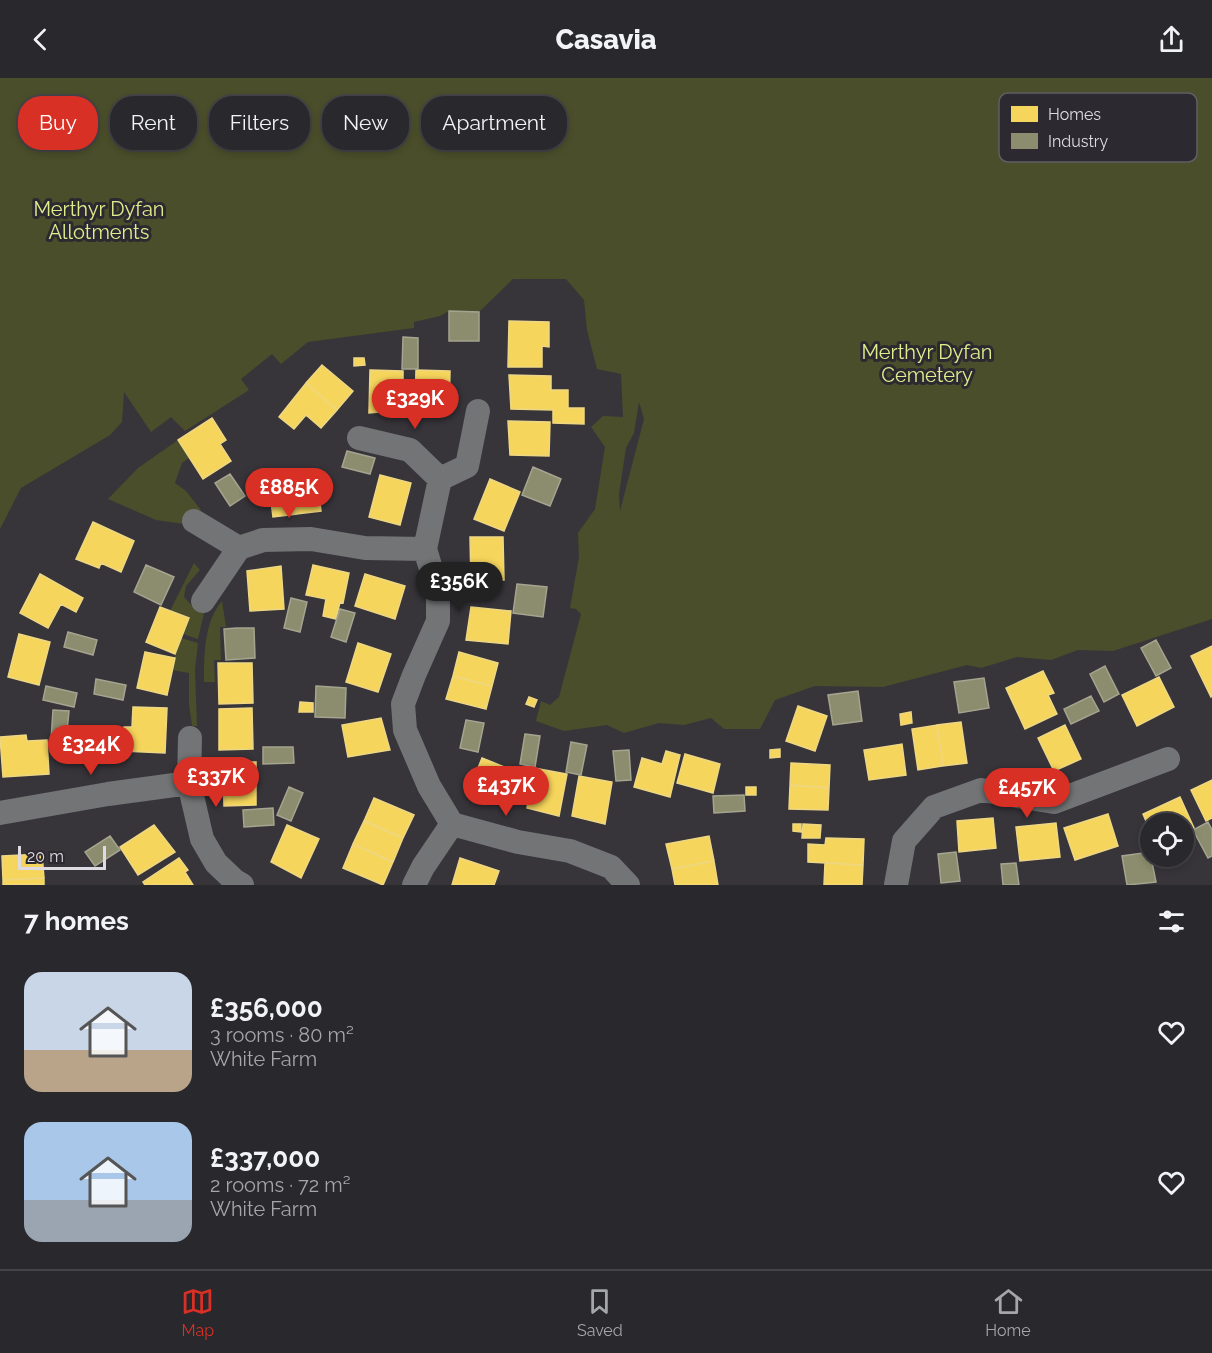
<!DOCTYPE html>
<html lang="en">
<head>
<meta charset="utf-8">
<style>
  body { margin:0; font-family:Raleway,sans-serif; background:#313034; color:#f1f3f6; height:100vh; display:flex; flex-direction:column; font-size:22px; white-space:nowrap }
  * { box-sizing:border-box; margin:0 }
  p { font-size:20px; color:#a5a6a9 }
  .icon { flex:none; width:33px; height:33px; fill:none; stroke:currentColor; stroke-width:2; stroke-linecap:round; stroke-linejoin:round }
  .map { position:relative; height:807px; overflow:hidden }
  .drawer { display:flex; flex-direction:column; background:#29282c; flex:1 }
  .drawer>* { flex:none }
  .hud { position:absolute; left:18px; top:18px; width:600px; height:54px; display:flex; gap:12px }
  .buttons { position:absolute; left:1140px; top:735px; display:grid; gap:12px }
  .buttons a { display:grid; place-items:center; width:54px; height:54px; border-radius:50%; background:#29282c; box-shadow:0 3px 9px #0003,0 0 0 2px #454448; font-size:30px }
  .scale { position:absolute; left:18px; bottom:15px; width:88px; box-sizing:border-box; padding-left:6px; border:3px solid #dddbe1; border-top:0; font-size:16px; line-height:21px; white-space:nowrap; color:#dddbe1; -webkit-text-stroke:4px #2d2931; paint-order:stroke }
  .price { position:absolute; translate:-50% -51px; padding:0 14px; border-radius:21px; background:#d93025; color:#fff; font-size:20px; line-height:39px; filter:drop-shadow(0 2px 3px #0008) }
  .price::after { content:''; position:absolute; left:50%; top:36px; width:18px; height:14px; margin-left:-9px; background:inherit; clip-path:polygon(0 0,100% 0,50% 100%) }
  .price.active { background:#222; color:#fff }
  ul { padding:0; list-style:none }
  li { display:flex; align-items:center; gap:18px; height:150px; padding:0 24px }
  li span { display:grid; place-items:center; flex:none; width:168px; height:120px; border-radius:18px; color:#555 }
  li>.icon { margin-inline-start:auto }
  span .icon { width:72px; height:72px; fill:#fffc; stroke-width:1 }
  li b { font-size:26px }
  h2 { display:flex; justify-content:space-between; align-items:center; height:72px; padding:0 24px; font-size:26px }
  .chip { padding:0 21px; border-radius:24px; background:#29282c; box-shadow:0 3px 9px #0003,0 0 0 2px #454448; font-size:21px; line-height:54px }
  .chip.active { background:#d93025; color:#fff }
  header { display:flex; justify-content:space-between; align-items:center; height:78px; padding:0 24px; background:#29282c; font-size:27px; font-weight:800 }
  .dock { display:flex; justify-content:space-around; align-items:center; height:84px; border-top:2px solid #454448; background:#29282c; font-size:16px; color:#a5a6a9 }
  .dock a { display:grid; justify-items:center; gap:3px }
  .dock .active { color:#d93025 }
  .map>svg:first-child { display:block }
  .green { fill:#4a4e2a; fill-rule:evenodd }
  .homes { fill:#f6d55c; stroke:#eed784; stroke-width:1.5 }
  .industry { fill:#8c8c6e; stroke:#a4a490; stroke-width:1.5 }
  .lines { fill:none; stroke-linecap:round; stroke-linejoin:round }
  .street { stroke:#727475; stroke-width:24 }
  .labels { text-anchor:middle; stroke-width:6; stroke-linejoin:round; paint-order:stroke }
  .park-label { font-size:20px; fill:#dfed8c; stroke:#2d2931 }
  .key { fill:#2d2931; stroke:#625e66; stroke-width:1.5 }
  .key-label { font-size:16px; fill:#dddbe1 }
</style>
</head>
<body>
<header><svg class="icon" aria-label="back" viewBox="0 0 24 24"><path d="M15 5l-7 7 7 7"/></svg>Casavia<svg class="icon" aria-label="share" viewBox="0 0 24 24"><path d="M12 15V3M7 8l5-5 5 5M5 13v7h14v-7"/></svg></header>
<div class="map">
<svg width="1212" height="807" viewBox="0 0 1212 807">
  <rect width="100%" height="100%" fill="#37353a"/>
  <path class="green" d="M0,0H1212V541L1113,573L1078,572L1051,582L1017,579L981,590L967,587L883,609L815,608L775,622L760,651H724L711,640L684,647L659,645L624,655L607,647L564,653L536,643L541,623L550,627L559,619L581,536L576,531L570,530L579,479L578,455L595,431L605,369L591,349L603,338L623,339L621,296L597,291L587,252L584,222L566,201H513L479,234L449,233L440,238L414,244V250L308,264L281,286L272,276L241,301L249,312L185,353L171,339L151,354L124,314L122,344L110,357L21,410L0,451ZM639,324L644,341L620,433L619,416L626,370L634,355Z
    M178,362L189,380L182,385L175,405L186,413L201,432L190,434L184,446L156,442L108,421L138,390Z
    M194,485L200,492L186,508L184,519L194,530L204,535L198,561L183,556L189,540L170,533Z
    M222,523L226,549H220L221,582H214L215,604H204C204,578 204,543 222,523Z
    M181,560L198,565L195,592L197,648H192L189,626V595L172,592L175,576Z"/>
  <path class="homes" d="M509,243L549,244V269L542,268V289H508Z
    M354,280H364L365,287L354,288Z
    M322,287L353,313L337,332L306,305Z
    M370,292L403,293V332L369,335Z
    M416,292L450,293L449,333L432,332V335H415Z
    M509,297L551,298V312H568V330H584V346L553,345V332L511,331Z
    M306,305L337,332L321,350L306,337L294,351L279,339Z
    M212,340L226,362L220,366L231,383L203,401L178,362Z
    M508,343L550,344L549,378L510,377Z
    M316,392L321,433L297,436L292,396Z
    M292,396L297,436L273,439L268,399Z
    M380,397L411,405L400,447L369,439Z
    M490,401L520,414L504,453L474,441Z
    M93,444L134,463L121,494L101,485L99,490L76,481Z
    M470,459H503L504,502L471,503Z
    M313,487L349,495L343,525L340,524L336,541L323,538L326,521L306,517Z
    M281,488L284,531L250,533L247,493Z
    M40,496L83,520L76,534L61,526L48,550L20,535Z
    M365,496L405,508L395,541L355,528Z
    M160,529L189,540L175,576L146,564Z
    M471,529L511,533L508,566L466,562Z
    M19,556L50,564L39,607L8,599Z
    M358,565L391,576L378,614L346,604Z
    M1212,568V618L1211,619L1191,578Z
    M145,574L175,580L167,617L137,610Z
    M459,574L498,585L492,608L453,598Z
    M218,585H252L253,625L219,626Z
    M1043,593L1054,615L1048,617L1057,636L1025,651L1006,610Z
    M453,598L492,608L486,631L446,621Z
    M1159,599L1174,629L1137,648L1122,617Z
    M529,619L537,622L534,629L526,626Z
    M300,624L313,625V634H299Z
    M798,628L827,638L815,673L786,663Z
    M133,629L167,630L165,675L123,673L124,649H132Z
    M252,630L253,671L219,672V631Z
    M911,634L912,645L901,647L900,636Z
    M381,640L390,672L348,679L342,647Z
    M961,644L967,685L943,688L937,647Z
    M937,647L943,688L918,692L912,651Z
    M1065,647L1081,681L1054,693L1038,660Z
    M26,657L27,663L47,662L49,696L3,699L0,659Z
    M902,666L906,697L869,702L864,672Z
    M780,671V679L770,680V672Z
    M666,673L680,677L670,719L634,709L642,680L662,686Z
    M685,676L720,686L713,715L677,705Z
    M482,680L517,694L505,722L471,708Z
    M223,684H256V727L224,728Z
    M791,685L830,687L829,710L790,707Z
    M534,690L567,696L559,738L527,730Z
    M579,698L612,704L605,746L572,738Z
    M1212,702V740L1206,743L1191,712Z
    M790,707L829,710L828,732L789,731Z
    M746,709H756V717H746Z
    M1180,719L1194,750L1184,755V746H1150V752L1143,736Z
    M374,720L414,737L403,760L364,743Z
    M1108,736L1118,768L1075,782L1064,750Z
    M993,740L996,770L959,774L957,743Z
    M364,743L403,760L393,784L353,766Z
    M1056,745L1060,779L1020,783L1016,749Z
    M793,746H801V754L793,753Z
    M803,746L821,747L820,760H802Z
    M154,747L175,774L138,797L120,769Z
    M287,747L319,761L301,800L271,784Z
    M709,758L714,783L672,791L666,766Z
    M826,760L864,761L863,787L808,784V766L825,767Z
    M353,766L393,784L383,807L343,790Z
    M42,776L44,800L3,802L2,778Z
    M179,780L188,792L185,794L193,807H145L143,804Z
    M460,780L499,793L494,807H452Z
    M714,783L718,807H675L672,791Z
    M825,785L863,787L862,807H824Z
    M44,800V807H3V802Z"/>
  <path class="industry" d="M449,233L479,234V263H449Z
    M403,259L418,260V291H402Z
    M347,373L375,380L370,396L342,389Z
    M533,389L561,401L550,428L522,417Z
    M230,396L245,418L230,428L215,405Z
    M146,487L174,499L161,527L134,514Z
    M517,506L547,509L543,539L513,535Z
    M291,520L307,524L300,554L284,550Z
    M340,531L355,535L346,564L331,559Z
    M237,550H254L255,580L226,582L224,551Z
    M68,554L97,562L93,577L64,569Z
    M1156,562L1171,590L1156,598L1141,570Z
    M1105,588L1119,616L1104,624L1090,596Z
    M984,600L989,630L959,635L954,604Z
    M96,601L126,607L123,622L94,616Z
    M46,608L77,615L74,629L43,622Z
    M316,608L346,610L345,640L315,639Z
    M858,613L862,643L833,647L828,617Z
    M1091,618L1099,633L1071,646L1064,631Z
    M53,632L69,633L66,663L51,662Z
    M466,642L484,645L478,674L460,670Z
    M525,656L540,658L535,689L520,686Z
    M571,664L587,667L581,697L566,694Z
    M68,669L99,670L98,685L67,684Z
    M263,669H293L294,685L263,686Z
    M629,672L631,702L616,703L613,673Z
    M289,709L303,715L291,743L277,737Z
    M744,717L745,733L714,735L713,718Z
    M273,730L274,747L244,749L243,732Z
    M1208,744L1212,752V778L1208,780L1193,752Z
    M110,758L120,772L95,788L85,774Z
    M956,774L960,803L941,805L938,776Z
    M1150,774L1156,804L1127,807L1122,778Z
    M1016,785L1019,807H1003L1001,786Z"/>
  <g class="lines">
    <path class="street" d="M359,360L410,372L440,401
      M194,443L239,470
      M203,523L239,470L263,462L311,461L365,470L425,471
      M190,660L189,705L202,761L216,785L235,803L242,807
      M0,735L108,716L189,705
      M452,746L429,708L405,652L403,626L414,597L438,543V514L425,471L440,401L467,388L478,333
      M414,807L423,789L452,746L518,764L570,773L611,789L628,807
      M896,807L904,763L934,729L981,712L1054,724L1168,681"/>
  </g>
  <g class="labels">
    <g class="park-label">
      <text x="99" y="138">Merthyr Dyfan<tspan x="99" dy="23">Allotments</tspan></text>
      <text x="927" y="281">Merthyr Dyfan<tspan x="927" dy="23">Cemetery</tspan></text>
    </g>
  </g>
  <rect x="999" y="15" width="198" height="69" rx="9" class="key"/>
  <rect x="1011" y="28" width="27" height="16" fill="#f6d55c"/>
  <rect x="1011" y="55" width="27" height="16" fill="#8c8c6e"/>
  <g class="key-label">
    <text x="1048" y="42">Homes</text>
    <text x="1048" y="69">Industry</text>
  </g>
</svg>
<div class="buttons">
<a><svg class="icon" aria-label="locate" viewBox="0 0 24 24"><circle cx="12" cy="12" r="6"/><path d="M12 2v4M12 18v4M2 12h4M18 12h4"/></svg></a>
</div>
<div class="scale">20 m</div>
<b class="price" style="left:415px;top:352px">£329K</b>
<b class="price" style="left:289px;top:441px">£885K</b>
<b class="price active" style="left:459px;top:535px">£356K</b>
<b class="price" style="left:91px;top:698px">£324K</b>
<b class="price" style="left:216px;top:730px">£337K</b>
<b class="price" style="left:506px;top:739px">£437K</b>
<b class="price" style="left:1027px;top:741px">£457K</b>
<div class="hud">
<a class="chip active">Buy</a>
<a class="chip">Rent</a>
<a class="chip">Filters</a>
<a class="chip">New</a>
<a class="chip">Apartment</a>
</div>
</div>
<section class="drawer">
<h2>7 homes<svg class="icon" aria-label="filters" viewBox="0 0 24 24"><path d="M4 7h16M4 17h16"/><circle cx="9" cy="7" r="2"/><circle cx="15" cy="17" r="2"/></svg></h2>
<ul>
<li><span style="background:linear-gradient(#c9d6e8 65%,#b9a48a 0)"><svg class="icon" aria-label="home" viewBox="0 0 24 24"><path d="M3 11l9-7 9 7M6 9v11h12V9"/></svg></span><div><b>£356,000</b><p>3 rooms · 80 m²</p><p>White Farm</p></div><svg class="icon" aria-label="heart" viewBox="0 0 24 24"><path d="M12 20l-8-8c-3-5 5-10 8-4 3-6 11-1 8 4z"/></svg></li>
<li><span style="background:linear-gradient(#a9c7e8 65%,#9aa5b1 0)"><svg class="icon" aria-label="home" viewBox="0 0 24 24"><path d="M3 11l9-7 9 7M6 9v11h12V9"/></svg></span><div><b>£337,000</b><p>2 rooms · 72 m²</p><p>White Farm</p></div><svg class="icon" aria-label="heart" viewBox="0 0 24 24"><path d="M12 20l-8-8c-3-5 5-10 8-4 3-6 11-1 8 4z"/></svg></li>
</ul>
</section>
<nav class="dock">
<a class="active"><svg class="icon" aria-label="map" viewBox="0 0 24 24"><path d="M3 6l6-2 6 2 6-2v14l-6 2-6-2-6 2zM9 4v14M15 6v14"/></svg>Map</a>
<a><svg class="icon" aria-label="saved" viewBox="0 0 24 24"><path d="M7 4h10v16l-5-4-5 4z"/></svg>Saved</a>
<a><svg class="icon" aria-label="home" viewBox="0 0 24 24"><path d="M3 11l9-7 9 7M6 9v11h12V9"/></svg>Home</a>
</nav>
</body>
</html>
